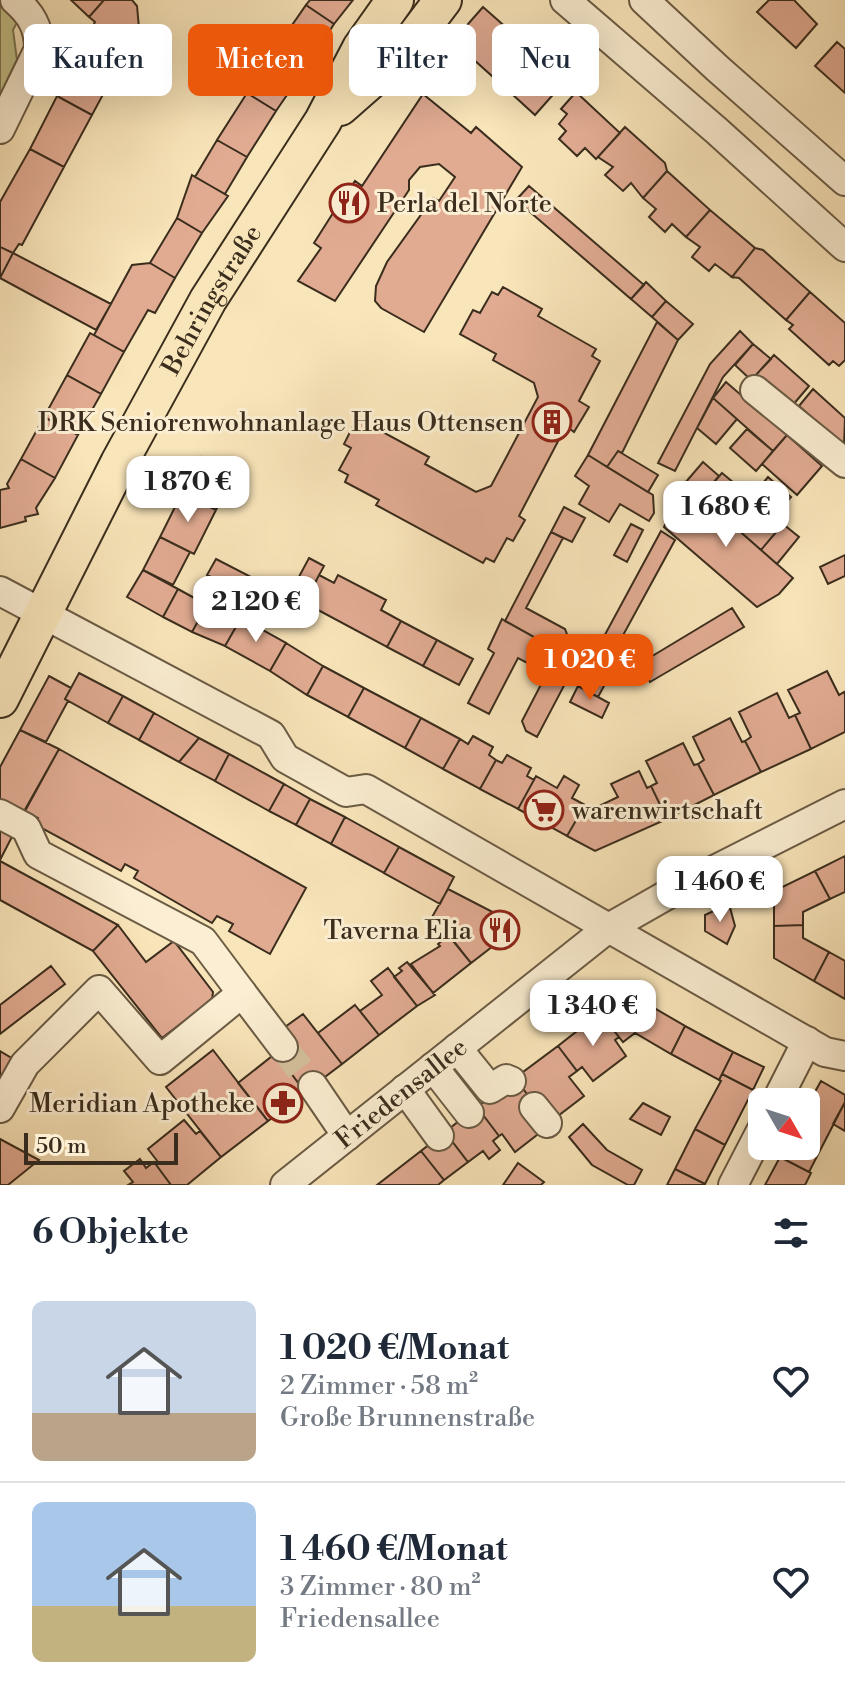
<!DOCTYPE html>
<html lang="de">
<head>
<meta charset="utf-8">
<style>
  body { margin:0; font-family:"Libre Bodoni",serif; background:#f2f2f3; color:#1f2937; height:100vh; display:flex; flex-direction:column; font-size:30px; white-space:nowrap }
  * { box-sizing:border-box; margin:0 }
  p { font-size:26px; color:#747a83 }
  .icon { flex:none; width:44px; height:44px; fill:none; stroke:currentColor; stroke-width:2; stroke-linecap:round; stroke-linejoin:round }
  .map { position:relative; height:1185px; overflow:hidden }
  .side { display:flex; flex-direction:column; background:#fff; flex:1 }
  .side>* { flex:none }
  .top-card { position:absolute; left:24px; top:24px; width:798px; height:72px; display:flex; gap:16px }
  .needle { width:52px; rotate:129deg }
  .controls { position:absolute; left:748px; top:1088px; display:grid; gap:16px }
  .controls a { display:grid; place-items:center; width:72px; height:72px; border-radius:12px; background:#fff; box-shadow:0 8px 32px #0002; font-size:40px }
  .scale { position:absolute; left:24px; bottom:20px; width:154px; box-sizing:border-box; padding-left:8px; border:4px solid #3a2d1d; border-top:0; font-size:22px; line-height:28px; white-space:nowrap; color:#3a2d1d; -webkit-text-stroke:6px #fbeed2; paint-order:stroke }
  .price { position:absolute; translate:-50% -68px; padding:0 18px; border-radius:16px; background:#fff; color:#222; font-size:26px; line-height:52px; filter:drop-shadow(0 2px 4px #0008) }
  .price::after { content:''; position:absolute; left:50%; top:48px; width:24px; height:18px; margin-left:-12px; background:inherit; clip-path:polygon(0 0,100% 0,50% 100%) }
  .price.on { background:#ea580c; color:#fff }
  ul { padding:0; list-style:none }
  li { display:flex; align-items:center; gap:24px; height:200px; padding:0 32px }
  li+li { border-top:2px solid #e0e1e3 }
  li span { display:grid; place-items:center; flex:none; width:224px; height:160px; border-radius:12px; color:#555 }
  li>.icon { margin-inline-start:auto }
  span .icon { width:96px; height:96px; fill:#fffc; stroke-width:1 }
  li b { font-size:34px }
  h2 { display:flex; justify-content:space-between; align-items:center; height:96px; padding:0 32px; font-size:34px }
  .chip { padding:0 28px; border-radius:12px; background:#fff; box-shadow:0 8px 32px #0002; font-size:28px; line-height:72px }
  .chip.on { background:#ea580c; color:#fff }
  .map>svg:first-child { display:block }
  .green { fill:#c4c38b; stroke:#7f7854; stroke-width:2 }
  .building { fill:#e1ab92; stroke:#3a2d1d; stroke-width:2 }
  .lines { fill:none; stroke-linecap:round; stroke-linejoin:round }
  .minor-tunnel { stroke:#d3c09b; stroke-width:28; stroke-dasharray:28 14; stroke-linecap:butt }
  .minor-casing { stroke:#6a5b44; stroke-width:32 }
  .major-casing { stroke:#3a2d1d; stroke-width:40 }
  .minor { stroke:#fbeed2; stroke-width:28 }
  .major { stroke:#f9e5ba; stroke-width:36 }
  .labels { text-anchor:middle; stroke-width:6; stroke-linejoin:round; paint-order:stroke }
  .poi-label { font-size:26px; fill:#3a2d1d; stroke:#fbeed2; text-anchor:end }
  .street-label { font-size:26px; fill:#3a2d1d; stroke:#fbeed2 }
</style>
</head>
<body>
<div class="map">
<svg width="845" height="1185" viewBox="0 0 845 1185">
  <rect width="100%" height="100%" fill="#f9e5ba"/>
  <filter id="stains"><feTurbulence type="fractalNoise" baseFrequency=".0025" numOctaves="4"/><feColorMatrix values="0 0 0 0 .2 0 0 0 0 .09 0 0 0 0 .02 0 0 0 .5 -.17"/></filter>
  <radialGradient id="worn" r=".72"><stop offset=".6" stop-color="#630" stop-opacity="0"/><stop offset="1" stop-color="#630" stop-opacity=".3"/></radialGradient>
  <path class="green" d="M0,5L18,20L13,30L17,60L0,95Z"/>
  <path class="building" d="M71,0H104L89,17Z
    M104,0H132L137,6L139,28L120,63L84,43L95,22L89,17Z
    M310,0H353L334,24L306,5Z
    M769,0H794L817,24L796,48L757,12Z
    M306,5L334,24L309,63L279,44Z
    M483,7L517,37L514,41L529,54L502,85L473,59L467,66L447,48Z
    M837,42L845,49V93L815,66Z
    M84,43L120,63L92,115L57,96Z
    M279,44L309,63L276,111L247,93Z
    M529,54L539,62L541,58L566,80L535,115L502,85Z
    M576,92L620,133L596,159L585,148L577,156L559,139L566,131L559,124L567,114L561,109Z
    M247,93L276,111L247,157L217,140Z
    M423,94L471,133L476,127L522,167L424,332L381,308L375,301L376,286L387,262L433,198L439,201L455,177L439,164L420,167L409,180V190L335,301L298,281L321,248L314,243L333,213L355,181L362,186Z
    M57,96L92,115L64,167L30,149Z
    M625,127L665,163L667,171L643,198L631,183L623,191L605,175L613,167L598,157Z
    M217,140L247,157L225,194L195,177Z
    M30,149L64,167L22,245L19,244L13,253L0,247V202Z
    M667,171L710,210L686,237L672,224L665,232L649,217L656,209L643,198Z
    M192,175L228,196L202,233L177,218Z
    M529,186L644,285L631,299L516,200Z
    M710,210L755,248L732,277L715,264L709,271L692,257L700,247L686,237Z
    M177,218L202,233L175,278L150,263Z
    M0,247L13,253L0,278Z
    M755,248L763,250L810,292L786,320L739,278L732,277Z
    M13,253L111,304L96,330L0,278Z
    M150,263L175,278L155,313L148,310L124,352L94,335L132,265Z
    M646,282L666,301L652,317L631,299Z
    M503,287L542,309L538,316L596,349L592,356L600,361L579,401L589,407L574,432L566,426L519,516L525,520L513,541L507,538L494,562L486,558L483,563L376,505L379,500L345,482L348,475L339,470L351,448L344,444L357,418L429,457L425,464L476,492L491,486L538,397L534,383L493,360L496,354L460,334L473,310L480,313L492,292L498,295Z
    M810,292L845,323V360L839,366L833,361L829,365L789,329L793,325L786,320Z
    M666,301L693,324L678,340L652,317Z
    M657,322L678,340L622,453L618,451L607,467L588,455Z
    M740,331L753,344L723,377L675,471L658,463L710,364Z
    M90,333L124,352L101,394L67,375Z
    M753,344L771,359L751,380L735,365Z
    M774,355L809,386L792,406L756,375Z
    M67,375L101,394L78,435L44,417Z
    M726,382L787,435L773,451L713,398Z
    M813,389L845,418L844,446L799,406Z
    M713,398L737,419L716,444L697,428Z
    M44,417L78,435L55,478L21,459Z
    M747,429L773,451L756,471L730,448Z
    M787,435L822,466L797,495L762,464Z
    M618,451L658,475L648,492L607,467Z
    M588,455L653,495L654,513L649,521L620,504L609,522L579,504L589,486L575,476Z
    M201,457L234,475L216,510L182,493Z
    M21,459L55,478L36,508L38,514L25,517L26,521L0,528V490L9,488L7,484Z
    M703,462L719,476L701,497L685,483Z
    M722,473L783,524L761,550L701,497Z
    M768,477L791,497L774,516L751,498Z
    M685,483L793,578L779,594L757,607L664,527Z
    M182,493L216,510L194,554L160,537Z
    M564,507L585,518L572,542L551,532Z
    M631,524L643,530L627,562L614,555Z
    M783,524L799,537L777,564L761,550Z
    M661,531L675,540L609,661L595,653Z
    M551,532L563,538L526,608L565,629L577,661L505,621Z
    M160,537L190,552L173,585L143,570Z
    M845,555V576L828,584L820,567Z
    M309,558L324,566L294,622L279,614Z
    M216,559L255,579L246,595L207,575Z
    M143,570L178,589L163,617L127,597Z
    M319,575L334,583L338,575L386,600L381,610L401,621L387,647L305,603Z
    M178,589L207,605L192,632L163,617Z
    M207,605L241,618L225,646L192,632Z
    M732,608L744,627L650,682L639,664Z
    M241,618L286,643L270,671L225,646Z
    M502,619L577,661L537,737L526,731L522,721L547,673L518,658L489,714L468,703L494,653L488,649Z
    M401,621L437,640L423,666L387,647Z
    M437,640L473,659L459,685L423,666Z
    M286,643L323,666L307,695L270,671Z
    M595,653L616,664L598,697L578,686Z
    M323,666L364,688L348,717L307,695Z
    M827,671L839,695L844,692L845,695V732L811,749L795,715L800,713L788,690Z
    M79,673L123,696L108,723L65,699Z
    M49,676L71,688L65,699L68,701L46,742L20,730Z
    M578,686L609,703L602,718L570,702Z
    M364,688L421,718L405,748L348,717Z
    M777,693L789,718L795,715L811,749L761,772L745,741L751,737L739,712Z
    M123,696L154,713L139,740L108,723Z
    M154,713L199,738L179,762L139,740Z
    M421,718L460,739L443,769L405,748Z
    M730,718L742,742L745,741L761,772L714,795L698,764L704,760L693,737Z
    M20,730L59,749L22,815L0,807V767Z
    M473,736L493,747L489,755L496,760L480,789L443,769L460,739L468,744Z
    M199,738L229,754L215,781L179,762Z
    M683,743L694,765L698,764L714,795L667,819L651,786L657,783L646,761Z
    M59,749L306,888L270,954L229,931L233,924L217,916L212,923L134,878L138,871L125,864L121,871L34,824L38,818L25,811Z
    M229,754L284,784L269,811L215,781Z
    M507,755L531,768L527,776L534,780L518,809L480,789L496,760L502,763Z
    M639,771L647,788L651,786L667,819L595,851L567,836L585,805L593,809L618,797L611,784Z
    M536,776L557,788L564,776L579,785L572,798L585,805L567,836L518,809Z
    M284,784L310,799L296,825L269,811Z
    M310,799L345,817L331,844L296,825Z
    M345,817L399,847L384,873L331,844Z
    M0,823L15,831L0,860Z
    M399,847L454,877L440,904L384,873Z
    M845,856V892L830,899L815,871Z
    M0,861L118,925L93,951L0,900Z
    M815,871L830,899L803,912V925L774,926V891Z
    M448,889L508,920L510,933L471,963L453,941L455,930L432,917Z
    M729,904L735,926L727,944L705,931V915Z
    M118,925L146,962L174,941L213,992L212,1000L162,1038L93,951Z
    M803,925V938L829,952L814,981L774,958V926Z
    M449,935L471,963L433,993L411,964L440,946L438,944Z
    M829,952L845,961V999L814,981Z
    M407,962L435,995L417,1006L394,977L402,971L399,968Z
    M51,966L65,984L0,1034V1005Z
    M388,968L417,1006L379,1035L360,1011L382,995L371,981Z
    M627,992L685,1026L671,1054L635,1033L623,1042L600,1013Z
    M355,1005L379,1035L342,1064L318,1033Z
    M600,1013L619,1037L615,1040L626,1056L593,1081L582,1067L577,1071L558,1046Z
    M303,1014L342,1064L305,1092L276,1053L278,1032Z
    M685,1026L733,1052L719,1080L671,1054Z
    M558,1046L577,1071L569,1077L584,1096L554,1119L536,1106L515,1078Z
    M213,1050L268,1121L221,1157L166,1087Z
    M0,1051L15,1060L0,1089Z
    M733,1052L764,1067L753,1090L722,1074Z
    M276,1053L305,1092L268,1121L238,1083Z
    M722,1074L753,1090L725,1145L695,1129L721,1081L719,1080Z
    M515,1078L536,1106L546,1128L515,1152L502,1134L499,1136L477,1107Z
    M821,1081L845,1095V1102L809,1172L780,1157L786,1146H806V1108Z
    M845,1102V1131L833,1124Z
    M643,1103L670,1117L661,1135L630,1119Z
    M477,1107L499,1136L493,1141L500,1150L489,1159L483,1151L468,1162L445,1132Z
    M184,1120L196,1134L200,1131L221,1157L187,1185H171L154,1162H158L148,1149Z
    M583,1124L607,1150L642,1170L634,1185H628L592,1165L569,1137Z
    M695,1129L725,1145L705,1184L675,1169Z
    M445,1132L468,1162L444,1180L421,1151Z
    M0,1139L39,1160L8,1185H0Z
    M421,1151L444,1180L438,1185H377Z
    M780,1157L811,1173L805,1185H765Z
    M140,1159L146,1168L154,1162L171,1185H128L133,1182L124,1171Z
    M518,1163L544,1182L541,1185H503Z
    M675,1169L705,1184V1185H667Z"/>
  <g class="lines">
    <path class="minor-tunnel" d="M283,1047L313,1086"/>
    <defs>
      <g id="minor">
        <path d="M565,0L717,131L845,247"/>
        <path d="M644,0L717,68L845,181"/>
        <path d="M0,129L39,49C39,27 31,14 15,0"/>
        <path d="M755,390L845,463"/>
        <path d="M0,591L271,735L285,758L346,792L366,789L825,1052L845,1056"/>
        <path d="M0,814L26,828L38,854L203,941L242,993L160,1060L99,990L25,1064L0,1108"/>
        <path d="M242,993L283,1047"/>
        <path d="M457,1048L490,1089L506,1079L511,1081"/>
        <path d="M433,1067L469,1113"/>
        <path d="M313,1086L347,1136"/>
        <path d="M405,1089L439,1136"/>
        <path d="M776,1102L807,1041"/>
        <path d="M534,1107L547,1123"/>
        <path id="s1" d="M285,1185L607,929L679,888L845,804"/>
        <path d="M733,1185L762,1129"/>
      </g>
      <g id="major">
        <path d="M340,107L406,49L443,0"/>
        <path id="s2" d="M0,699L119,463L208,300L323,121L361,48L395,0"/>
      </g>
    </defs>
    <use href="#minor" class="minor-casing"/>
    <use href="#major" class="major-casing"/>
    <use href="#minor" class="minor"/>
    <use href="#major" class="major"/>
  </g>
  <defs>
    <symbol id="restaurant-ring" viewBox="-11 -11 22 22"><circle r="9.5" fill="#fbeed2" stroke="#8f2418" stroke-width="1.5"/><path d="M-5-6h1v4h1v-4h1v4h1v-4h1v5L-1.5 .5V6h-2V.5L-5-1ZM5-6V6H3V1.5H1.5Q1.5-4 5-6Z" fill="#8f2418"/></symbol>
    <symbol id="building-ring" viewBox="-11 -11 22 22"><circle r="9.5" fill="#fbeed2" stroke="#8f2418" stroke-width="1.5"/><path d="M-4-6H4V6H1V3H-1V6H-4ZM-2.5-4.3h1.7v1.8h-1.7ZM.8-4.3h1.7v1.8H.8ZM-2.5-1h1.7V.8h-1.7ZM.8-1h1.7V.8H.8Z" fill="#8f2418"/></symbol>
    <symbol id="supermarket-ring" viewBox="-11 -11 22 22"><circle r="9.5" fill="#fbeed2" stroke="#8f2418" stroke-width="1.5"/><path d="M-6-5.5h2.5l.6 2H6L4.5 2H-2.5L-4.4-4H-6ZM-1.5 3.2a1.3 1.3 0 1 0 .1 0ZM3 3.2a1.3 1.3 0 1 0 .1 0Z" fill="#8f2418"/></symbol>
    <symbol id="pharmacy-ring" viewBox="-11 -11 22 22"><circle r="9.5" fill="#fbeed2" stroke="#8f2418" stroke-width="1.5"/><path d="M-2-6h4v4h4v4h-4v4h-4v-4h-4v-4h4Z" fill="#8f2418"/></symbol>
  </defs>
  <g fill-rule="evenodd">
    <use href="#restaurant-ring" x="327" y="181" width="44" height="44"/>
    <use href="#building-ring" x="530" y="400" width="44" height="44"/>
    <use href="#supermarket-ring" x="522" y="788" width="44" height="44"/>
    <use href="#restaurant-ring" x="478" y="908" width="44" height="44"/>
    <use href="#pharmacy-ring" x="261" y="1081" width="44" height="44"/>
  </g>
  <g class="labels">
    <g class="poi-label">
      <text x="377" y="212" text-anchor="start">Perla del Norte</text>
      <text x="524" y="431">DRK Seniorenwohnanlage Haus Ottensen</text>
      <text x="572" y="819" text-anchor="start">warenwirtschaft</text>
      <text x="472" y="939">Taverna Elia</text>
      <text x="255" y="1112">Meridian Apotheke</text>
    </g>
    <g class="street-label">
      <text dy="9" stroke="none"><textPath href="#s2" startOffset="452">Behringstraße</textPath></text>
      <text dy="9" stroke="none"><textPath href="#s1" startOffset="148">Friedensallee</textPath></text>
    </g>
  </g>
  <rect width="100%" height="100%" filter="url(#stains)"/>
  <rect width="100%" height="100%" fill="url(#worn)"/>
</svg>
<div class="controls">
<a><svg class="needle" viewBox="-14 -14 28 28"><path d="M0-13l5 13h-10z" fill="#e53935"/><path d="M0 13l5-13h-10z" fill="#747a83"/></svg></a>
</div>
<div class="scale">50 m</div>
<b class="price" style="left:188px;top:524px">1 870 €</b>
<b class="price" style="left:726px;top:549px">1 680 €</b>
<b class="price" style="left:256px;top:644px">2 120 €</b>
<b class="price on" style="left:590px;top:702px">1 020 €</b>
<b class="price" style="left:720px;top:924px">1 460 €</b>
<b class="price" style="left:593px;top:1048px">1 340 €</b>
<div class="top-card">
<a class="chip">Kaufen</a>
<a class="chip on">Mieten</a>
<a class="chip">Filter</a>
<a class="chip">Neu</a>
</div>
</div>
<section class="side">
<h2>6 Objekte<svg class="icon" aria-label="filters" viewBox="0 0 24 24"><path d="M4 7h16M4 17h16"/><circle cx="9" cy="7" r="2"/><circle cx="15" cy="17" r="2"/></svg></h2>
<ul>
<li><span style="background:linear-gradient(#c9d6e8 70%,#b9a48a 0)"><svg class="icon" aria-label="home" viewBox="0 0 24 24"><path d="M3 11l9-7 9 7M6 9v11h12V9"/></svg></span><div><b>1 020 €/Monat</b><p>2 Zimmer · 58 m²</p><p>Große Brunnenstraße</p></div><svg class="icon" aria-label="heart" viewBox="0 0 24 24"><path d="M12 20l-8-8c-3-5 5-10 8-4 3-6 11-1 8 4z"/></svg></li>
<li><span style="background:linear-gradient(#a9c7e8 65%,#c2b280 0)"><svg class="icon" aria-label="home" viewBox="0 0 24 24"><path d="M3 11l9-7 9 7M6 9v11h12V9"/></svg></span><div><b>1 460 €/Monat</b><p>3 Zimmer · 80 m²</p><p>Friedensallee</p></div><svg class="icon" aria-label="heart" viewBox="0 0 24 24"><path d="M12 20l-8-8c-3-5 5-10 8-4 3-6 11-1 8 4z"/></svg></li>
</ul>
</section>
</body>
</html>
